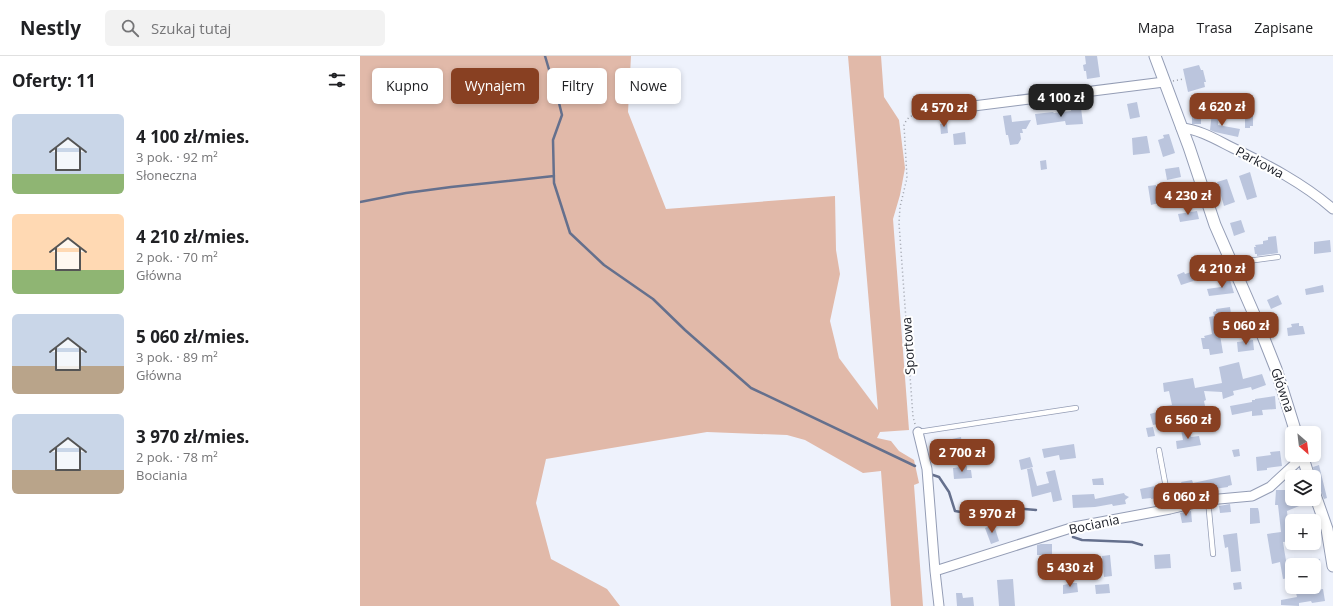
<!DOCTYPE html>
<html lang="pl">
<head>
<meta charset="utf-8">
<style>
  body { margin:0; font-family:"Open Sans",sans-serif; background:#f2f2f2; color:#202124; height:100vh; display:flex; flex-direction:column; font-size:15px; white-space:nowrap }
  * { box-sizing:border-box; margin:0 }
  p { font-size:13px; color:#757577 }
  .icon { flex:none; width:22px; height:22px; fill:none; stroke:currentColor; stroke-width:2; stroke-linecap:round; stroke-linejoin:round }
  .map { position:relative; flex:1; overflow:hidden }
  .details { display:flex; flex-direction:column; background:#fff; width:360px }
  .details>* { flex:none }
  .hud { position:absolute; left:12px; top:12px; width:380px; height:36px; display:flex; gap:8px }
  .needle { width:26px; rotate:152deg }
  .buttons { position:absolute; left:925px; top:370px; display:grid; gap:8px }
  .buttons a { display:grid; place-items:center; width:36px; height:36px; border-radius:6px; background:#fff; box-shadow:0 2px 6px #0003; font-size:20px }
  .price { position:absolute; translate:-50% -34px; padding:0 9px; border-radius:8px; background:#884022; color:#fff; font-size:13px; line-height:26px; filter:drop-shadow(0 1px 2px #0008) }
  .price::after { content:''; position:absolute; left:50%; top:24px; width:12px; height:9px; margin-left:-6px; background:inherit; clip-path:polygon(0 0,100% 0,50% 100%) }
  .price.active { background:#222; color:#fff }
  ul { padding:0; list-style:none }
  li { display:flex; align-items:center; gap:12px; height:100px; padding:0 12px }
  li span { display:grid; place-items:center; flex:none; width:112px; height:80px; border-radius:6px; color:#555 }
  li>.icon { margin-inline-start:auto }
  span .icon { width:48px; height:48px; fill:#fffc; stroke-width:1 }
  li b { font-size:17px }
  h2 { display:flex; justify-content:space-between; align-items:center; height:48px; padding:0 12px; font-size:17px }
  .chip { padding:0 14px; border-radius:6px; background:#fff; box-shadow:0 2px 6px #0003; font-size:14px; line-height:36px }
  .chip.active { background:#884022; color:#fff }
  header { display:flex; align-items:center; gap:24px; box-sizing:border-box; height:56px; padding:0 20px; background:#fff; border-bottom:1px solid #e0e0e0 }
  header strong { font-size:19px }
  nav { display:flex; gap:22px; margin-inline-start:auto; font-size:14px }
  .search { width:280px; height:36px; background:#f2f2f2; display:flex; align-items:center; gap:10px; box-sizing:border-box; padding:0 14px; border-radius:6px; color:#757577; font-size:15px }
  main { display:flex; flex:1; min-height:0 }
  .map>svg:first-child { display:block }
  .green { fill:#e1b9a9 }
  .lines { fill:none; stroke-linecap:round; stroke-linejoin:round }
  .stream { stroke:#65708d; stroke-width:2.5 }
  .building { fill:#bbc5dd }
  .service-casing { stroke:#949db5; stroke-width:6 }
  .minor-casing { stroke:#949db5; stroke-width:11 }
  .tertiary-casing { stroke:#949db5; stroke-width:13 }
  .path { stroke:#9ca0a9; stroke-width:1.5; stroke-dasharray:1 3; stroke-linecap:butt }
  .service { stroke:#fff; stroke-width:4.5 }
  .minor { stroke:#fff; stroke-width:9 }
  .tertiary { stroke:#fff; stroke-width:11 }
  .labels { text-anchor:middle; stroke-width:4; stroke-linejoin:round; paint-order:stroke }
  .street-label { font-size:13px; fill:#191c25; stroke:#fff }
</style>
</head>
<body>
<header>
<strong>Nestly</strong>
<div class="search"><svg class="icon" aria-label="search" viewBox="0 0 24 24"><circle cx="10" cy="10" r="6"/><path d="M15 15l6 6"/></svg>Szukaj tutaj</div>
<nav><a>Mapa</a><a>Trasa</a><a>Zapisane</a></nav>
</header>
<main>
<section class="details">
<h2>Oferty: 11<svg class="icon" aria-label="filters" viewBox="0 0 24 24"><path d="M4 7h16M4 17h16"/><circle cx="9" cy="7" r="2"/><circle cx="15" cy="17" r="2"/></svg></h2>
<ul>
<li><span style="background:linear-gradient(#c9d6e8 75%,#8fb573 0)"><svg class="icon" aria-label="home" viewBox="0 0 24 24"><path d="M3 11l9-7 9 7M6 9v11h12V9"/></svg></span><div><b>4 100 zł/mies.</b><p>3 pok. · 92 m²</p><p>Słoneczna</p></div></li>
<li><span style="background:linear-gradient(#ffd9b3 70%,#8fb573 0)"><svg class="icon" aria-label="home" viewBox="0 0 24 24"><path d="M3 11l9-7 9 7M6 9v11h12V9"/></svg></span><div><b>4 210 zł/mies.</b><p>2 pok. · 70 m²</p><p>Główna</p></div></li>
<li><span style="background:linear-gradient(#c9d6e8 65%,#b9a48a 0)"><svg class="icon" aria-label="home" viewBox="0 0 24 24"><path d="M3 11l9-7 9 7M6 9v11h12V9"/></svg></span><div><b>5 060 zł/mies.</b><p>3 pok. · 89 m²</p><p>Główna</p></div></li>
<li><span style="background:linear-gradient(#c9d6e8 70%,#b9a48a 0)"><svg class="icon" aria-label="home" viewBox="0 0 24 24"><path d="M3 11l9-7 9 7M6 9v11h12V9"/></svg></span><div><b>3 970 zł/mies.</b><p>2 pok. · 78 m²</p><p>Bociania</p></div></li>
</ul>
</section>
<div class="map">
<svg width="973" height="550" viewBox="0 0 973 550">
  <rect width="100%" height="100%" fill="#eef2fc"/>
  <path class="green" d="M0,0H271L268,56L306,153L475,140L476,194L480,218L470,265L479,302L518,354L488,0H521L524,41L539,64L545,112L540,139L533,163L549,374L520,376L517,382L531,385L539,395L554,404L559,427L554,429L563,550H531L521,415L503,417L445,384L427,379L347,376L186,403L176,447L191,503L247,533L260,550H0Z"/>
  <g class="lines">
    <path class="stream" d="M185,0L193,27
      M196,35L202,59L193,84L194,127L210,177L244,209L293,243L325,274L391,332L555,410
      M0,146L46,137L91,131L194,120
      M570,418L579,421L589,436L595,455L601,456L640,451L676,454
      M713,481L722,484L772,486L782,489"/>
  </g>
  <path class="building" d="M725,0H737L740,21L727,23L726,15H724L723,9L726,8Z
    M839,9L841,14H843L846,26H844L845,31L828,36L823,13Z
    M854,39L893,40L892,55H893V70H890V72H885V59L877,58L878,46L854,45Z
    M777,46L780,61L770,63L767,48Z
    M721,52L723,68L706,69L705,65L677,69L675,58L693,56L694,57L711,55V53Z
    M832,53L841,55V68H832Z
    M852,56L859,57L858,69L880,73L878,81L855,76L850,74Z
    M651,59L652,66L671,64L666,73H662L663,77H660L661,83L658,88L650,89L648,79H646L643,60Z
    M587,67L588,77L581,78L580,68Z
    M605,76L606,88L594,89L593,78Z
    M809,78L815,97L803,101L798,84L804,82L803,79Z
    M786,80H787L790,97L773,99L772,82Z
    M686,104L687,113L681,114L680,105Z
    M819,111L821,121L807,124L805,113Z
    M890,116L897,141L887,144L879,120Z
    M867,123L875,146L864,150L857,126Z
    M796,129L799,147L791,149L788,130Z
    M833,134L834,140L816,143L815,136Z
    M837,155L839,163L820,166L818,158Z
    M881,164L885,176L874,180L870,167Z
    M916,180L918,197L897,200V198H895L894,191H896L895,189L903,188V185L908,184V181Z
    M970,184L971,196L954,198V186Z
    M856,208L858,217L821,229L817,219L824,216L825,218Z
    M870,224L874,237L849,240L847,233L861,231L860,227Z
    M963,229L964,236L946,239L945,233Z
    M918,239L922,248L911,253L907,244Z
    M870,251L872,264L858,267L863,297L850,299L849,293H843L841,282H845L844,280L852,278L849,261L854,260L853,256L856,255V253Z
    M939,267V270H943L945,278L928,280L927,272L932,271L931,268Z
    M893,284L894,294L878,296L877,286Z
    M879,306L883,323L902,318L906,329L892,334L891,331L873,335L874,339L863,343L862,336L844,335L846,344L844,345L847,359L832,362L830,353L814,357L815,364L793,369L790,358L800,355L799,351L812,349L809,335L804,336L803,327L833,322L835,332L862,327L859,311Z
    M915,340L916,353L902,354L903,359L892,360V355L872,359L870,350L892,346V344H895V343Z
    M793,371L795,380L788,381L786,372Z
    M830,373L831,381L839,380L841,389L817,393L816,385L823,384L821,374Z
    M601,381L602,389L584,392L583,385Z
    M714,388L716,402L700,404L699,399L684,402L682,393Z
    M879,393L880,400L874,401L872,394Z
    M920,395L922,410L907,412V414L897,415L896,401L911,399L910,396Z
    M670,401L673,411L661,414L659,404Z
    M959,409L967,442L964,443L960,433L957,430L953,411Z
    M607,410V414H611L612,422L594,423L593,412Z
    M672,412L677,430L689,427L686,416L695,414L702,444L693,446L691,436L672,441L667,413Z
    M870,419L872,429L868,430V431L854,433L853,430L834,433V435L823,437V435L816,437L815,429L822,428L821,426L832,424L833,427Z
    M743,422L744,429H733L732,423Z
    M795,430L798,442L791,443V442L782,443L780,433Z
    M916,434H932V443H942L944,448L927,455L929,475H932V485L923,486L926,505H927L928,507H932V515L927,516L928,522L923,523L920,506L912,508L907,478L921,476L918,449H915Z
    M764,437L765,439L769,441L765,444L766,448L753,450L752,448L735,451L713,452L712,439L734,438L735,443Z
    M870,448L871,456L860,457L859,450Z
    M890,452H898L899,456L900,467L890,468Z
    M831,455L832,466L822,467L820,457Z
    M634,469L639,485L631,488L625,472Z
    M877,477L881,515L871,516L868,491L865,492L863,479Z
    M681,488H692V499L696,498L697,508H690L691,514L683,515L682,499H677V489Z
    M810,498L811,512L795,513L794,499Z
    M750,499L752,520L744,521L742,500Z
    M960,503V509H942V505Z
    M653,523L655,550H639L637,524Z
    M881,526L882,533L874,534L873,527Z
    M713,527H717L718,536L703,538V529Z
    M749,528L750,537L736,538L735,529Z
    M963,533L965,545L952,547L951,545L939,547V550L921,549V544L937,541L936,537Z
    M596,537H602L603,542L613,541L614,550H597Z"/>
  <g class="lines">
    <defs>
      <path id="service" d="M873,207L918,201
        M558,376L716,352
        M799,394L810,453
        M848,444L853,498"/>
      <path id="minor" d="M574,55L804,26
        M821,72C839,73 857,84 873,92C908,109 943,127 973,153
        M558,376L567,413L575,515
        M579,550L575,515L714,471L810,453L848,444L892,440L910,431L937,406L943,402"/>
      <path id="tertiary" d="M795,0L829,91L855,169L897,265L916,313L936,377
        M942,399L949,421
        M954,436L967,473L973,510"/>
    </defs>
    <use href="#service" class="service-casing"/>
    <use href="#minor" class="minor-casing"/>
    <use href="#tertiary" class="tertiary-casing"/>
    <path class="path" d="M813,25L823,23
      M555,368L553,361L539,167L540,151L547,122L544,69C548,59 555,58 566,56"/>
    <use href="#service" class="service"/>
    <use href="#minor" class="minor"/>
    <use href="#tertiary" class="tertiary"/>
  </g>
  <g class="labels">
    <g class="street-label">
      <text transform="translate(900 106) rotate(28)" y="5">Parkowa</text>
      <text transform="translate(548 290) rotate(-94)" y="5">Sportowa</text>
      <text transform="translate(923 334) rotate(71)" y="5">Główna</text>
      <text transform="translate(734 468) rotate(-12)" y="5">Bociania</text>
    </g>
  </g>
</svg>
<div class="buttons">
<a><svg class="needle" viewBox="-14 -14 28 28"><path d="M0-13l5 13h-10z" fill="#e53935"/><path d="M0 13l5-13h-10z" fill="#757577"/></svg></a>
<a><svg class="icon" aria-label="layers" viewBox="0 0 24 24"><path d="M12 4l9 5-9 5-9-5zM3 14l9 5 9-5"/></svg></a>
<a>+</a>
<a>−</a>
</div>
<b class="price active" style="left:701px;top:62px">4 100 zł</b>
<b class="price" style="left:862px;top:71px">4 620 zł</b>
<b class="price" style="left:584px;top:72px">4 570 zł</b>
<b class="price" style="left:828px;top:160px">4 230 zł</b>
<b class="price" style="left:862px;top:233px">4 210 zł</b>
<b class="price" style="left:886px;top:290px">5 060 zł</b>
<b class="price" style="left:828px;top:384px">6 560 zł</b>
<b class="price" style="left:602px;top:417px">2 700 zł</b>
<b class="price" style="left:826px;top:461px">6 060 zł</b>
<b class="price" style="left:632px;top:478px">3 970 zł</b>
<b class="price" style="left:710px;top:532px">5 430 zł</b>
<div class="hud">
<a class="chip">Kupno</a>
<a class="chip active">Wynajem</a>
<a class="chip">Filtry</a>
<a class="chip">Nowe</a>
</div>
</div>
</main>
</body>
</html>
